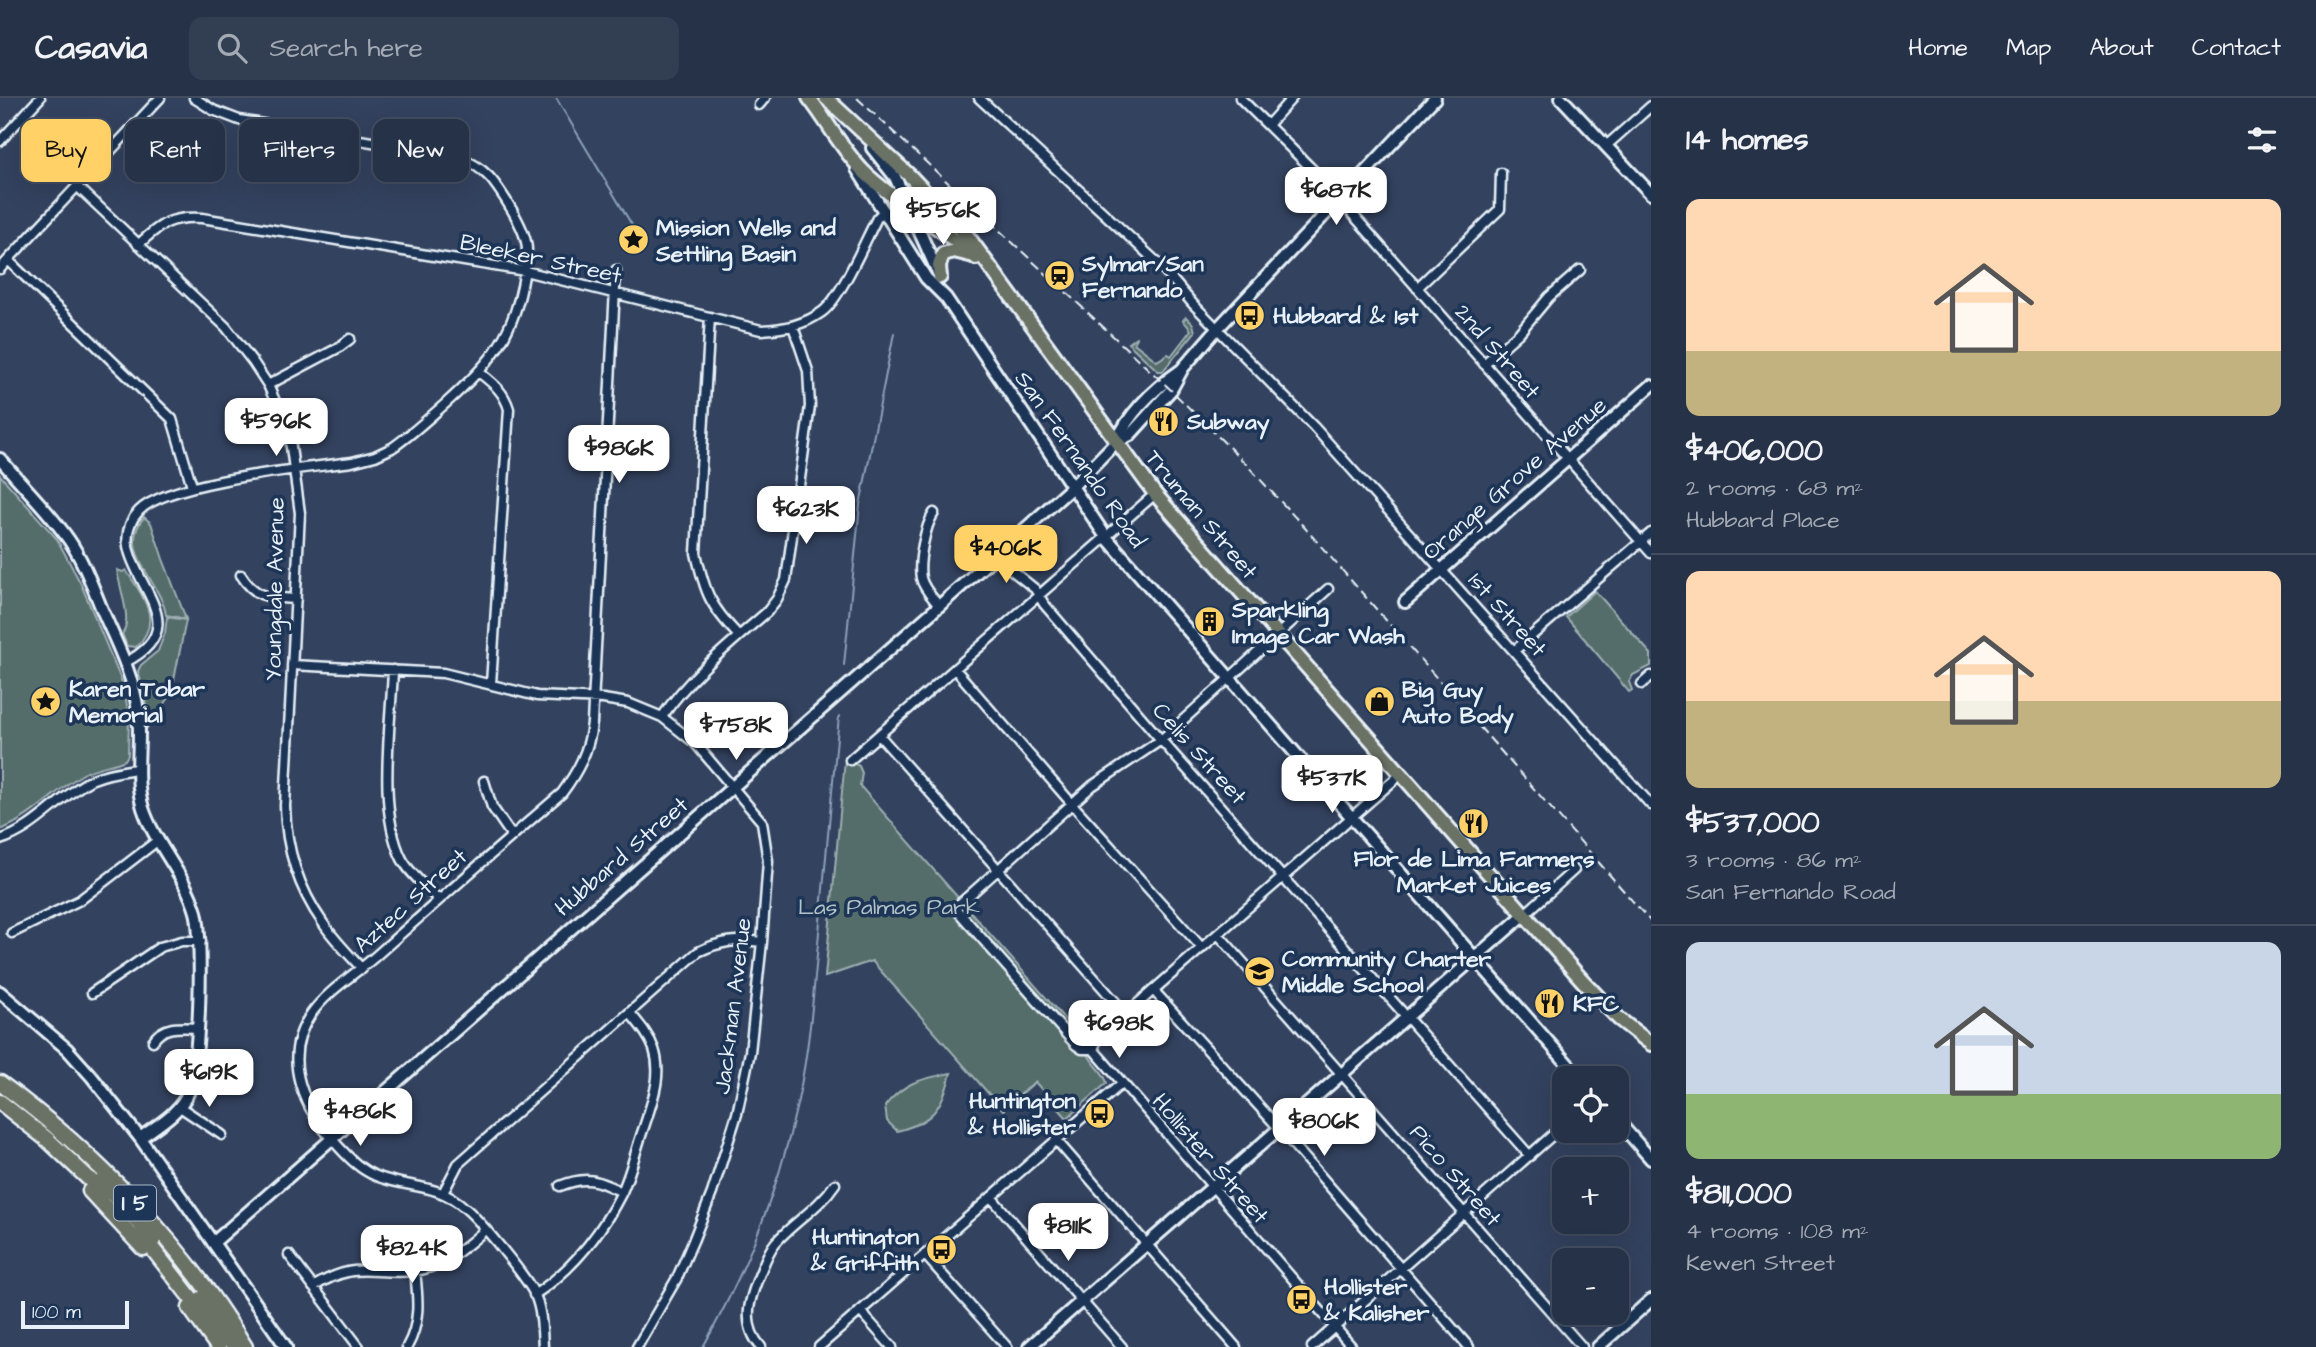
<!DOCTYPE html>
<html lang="en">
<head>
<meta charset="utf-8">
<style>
  body { margin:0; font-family:"Architects Daughter",sans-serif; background:#323e52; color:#f1f3f6; height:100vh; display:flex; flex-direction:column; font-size:26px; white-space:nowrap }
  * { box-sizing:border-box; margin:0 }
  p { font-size:23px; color:#a4aab4 }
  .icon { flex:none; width:38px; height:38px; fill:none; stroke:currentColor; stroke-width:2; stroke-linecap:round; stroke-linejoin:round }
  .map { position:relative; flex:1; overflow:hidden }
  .sheet { display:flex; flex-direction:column; background:#263247; width:665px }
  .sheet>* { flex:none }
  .top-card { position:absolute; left:21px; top:21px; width:665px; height:63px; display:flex; gap:14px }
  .controls { position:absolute; left:1552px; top:968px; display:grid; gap:14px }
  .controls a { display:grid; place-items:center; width:77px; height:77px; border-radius:14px; background:#263247; box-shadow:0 7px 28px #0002,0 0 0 2px #424d60; font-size:35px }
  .scale { position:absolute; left:21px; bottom:18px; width:108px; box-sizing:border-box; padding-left:7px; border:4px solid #e8f1f8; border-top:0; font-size:19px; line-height:24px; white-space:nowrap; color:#e8f1f8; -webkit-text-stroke:5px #1d3557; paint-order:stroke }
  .price { position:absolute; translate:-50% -60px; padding:0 16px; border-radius:14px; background:#fff; color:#222; font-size:23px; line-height:46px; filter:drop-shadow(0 2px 4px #0008) }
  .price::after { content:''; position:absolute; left:50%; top:42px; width:21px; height:16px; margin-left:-10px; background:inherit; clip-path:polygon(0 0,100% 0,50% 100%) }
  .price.on { background:#ffd166; color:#111 }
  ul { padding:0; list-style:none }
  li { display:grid; align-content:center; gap:14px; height:371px; padding:0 35px }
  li+li { border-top:2px solid #424d60 }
  li span { display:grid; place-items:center; height:217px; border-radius:14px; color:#555 }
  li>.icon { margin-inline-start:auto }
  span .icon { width:126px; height:126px; fill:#fffc; stroke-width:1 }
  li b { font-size:30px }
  h2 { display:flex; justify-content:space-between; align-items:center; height:84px; padding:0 35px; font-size:30px }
  .tag { padding:0 24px; border-radius:14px; background:#263247; box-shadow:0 7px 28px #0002,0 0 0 2px #424d60; font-size:24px; line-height:63px }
  .tag.on { background:#ffd166; color:#111 }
  header { display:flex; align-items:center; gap:42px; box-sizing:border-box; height:98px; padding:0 35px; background:#263247; border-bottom:2px solid #424d60 }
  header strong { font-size:33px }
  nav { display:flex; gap:38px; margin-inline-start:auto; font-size:24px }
  .search { width:490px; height:63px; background:#323e52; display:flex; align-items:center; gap:18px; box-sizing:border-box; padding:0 24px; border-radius:14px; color:#a4aab4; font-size:26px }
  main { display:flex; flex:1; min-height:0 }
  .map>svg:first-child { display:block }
  .green { fill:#546d6b; stroke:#9eafb2; stroke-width:2 }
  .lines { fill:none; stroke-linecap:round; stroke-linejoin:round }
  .stream { stroke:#8ca2b9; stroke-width:2 }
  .street-casing { stroke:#e8f1f8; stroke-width:13 }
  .secondary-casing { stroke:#e8f1f8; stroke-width:16 }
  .primary-casing { stroke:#e8f1f8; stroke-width:18 }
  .highway-casing { stroke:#e8f1f8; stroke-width:19 }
  .street { stroke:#1d3557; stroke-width:8 }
  .secondary { stroke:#1d3557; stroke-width:10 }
  .primary { stroke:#6b7165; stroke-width:12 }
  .highway { stroke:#6b7165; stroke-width:14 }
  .rail { stroke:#e8f1f8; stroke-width:2; stroke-dasharray:10 5; stroke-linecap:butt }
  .labels { text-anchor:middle; stroke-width:7; stroke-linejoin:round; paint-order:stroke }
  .shield { fill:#1d3557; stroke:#abb9c8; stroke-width:2 }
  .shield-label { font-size:21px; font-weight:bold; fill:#e8f1f8 }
  .poi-label { font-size:23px; font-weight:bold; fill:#e8f1f8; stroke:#1d3557; text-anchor:start }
  .street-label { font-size:23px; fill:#e8f1f8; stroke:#1d3557 }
  .park-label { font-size:23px; fill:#b4c3c7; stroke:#1d3557 }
</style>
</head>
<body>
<header>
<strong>Casavia</strong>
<div class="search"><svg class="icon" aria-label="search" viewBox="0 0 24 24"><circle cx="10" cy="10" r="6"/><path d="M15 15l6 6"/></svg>Search here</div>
<nav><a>Home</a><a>Map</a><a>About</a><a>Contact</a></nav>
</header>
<main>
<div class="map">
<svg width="1651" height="1249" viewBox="0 0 1651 1249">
  <rect width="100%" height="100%" fill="#33425f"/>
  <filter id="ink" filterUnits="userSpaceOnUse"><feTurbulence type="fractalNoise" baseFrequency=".0143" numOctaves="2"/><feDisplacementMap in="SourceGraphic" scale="14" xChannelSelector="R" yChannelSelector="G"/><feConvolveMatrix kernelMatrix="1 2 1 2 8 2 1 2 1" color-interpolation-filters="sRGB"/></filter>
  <g filter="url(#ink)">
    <path class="green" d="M1186,219L1193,226L1195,234L1163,273H1158L1128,245L1136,239L1137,240L1134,245L1157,263L1168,256L1171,258L1191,232L1183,222Z
      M0,377L57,441L81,486L124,589L129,621L128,657L125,662C112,668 97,668 83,676C54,693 32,720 0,732Z
      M144,419L151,425L163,461L186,521L166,517C161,483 116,453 144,419Z
      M117,472L123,474L126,472C142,498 164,522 136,549L127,548L122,536C133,523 119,489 117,472Z
      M1595,493L1651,556V568L1633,577L1629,584L1632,592L1629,594L1566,519Z
      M167,519L186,522L171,597L147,630L145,598L138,573L141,567L158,553L165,535Z
      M845,661L859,668L862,675L860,688L1084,943C1088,967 1102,968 1107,985L1067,1020L1035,984L1003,1012L872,863L825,879Z
      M951,975C942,1010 933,1024 897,1033L887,1023L885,1008C905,983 922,981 951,975Z"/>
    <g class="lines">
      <path class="stream" d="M556,0L635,132
        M844,567L860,407L894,235
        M703,1249C746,1173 780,1088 798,1002C810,947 814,890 819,834C826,762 832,690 839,618"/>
      <defs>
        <path id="street" d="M979,0L1161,168L1193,206L1314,329L1651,707
          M1240,0L1317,76L1651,455
          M759,7L765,0
          M1268,27L1292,0
          M0,43L40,0
          M1606,48L1651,8
          M77,88L226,229L253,264L268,287L282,319L290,342L300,415L285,708C286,750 299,791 323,825C334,842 349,856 362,871
          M138,147C160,126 171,118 202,120L525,173L761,232C784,231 804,227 822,214C841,200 865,143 877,120L883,114
          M8,162L160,0
          M0,171L8,162L172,321L192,388
          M1417,190L1500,111L1501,75
          M710,219L696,455C705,495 710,508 739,538
          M1484,266L1519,235L1549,199L1580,172
          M480,275C494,286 504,294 509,311L491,586
          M268,287L338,250L350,241
          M934,415C925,428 918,464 921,480C923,490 933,500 939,508
          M994,458L1035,491L1044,506L1161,642L1530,1058
          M241,477C256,501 269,499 296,501
          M1514,553L1651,435
          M124,565C213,521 91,465 139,413C167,383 307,370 352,364L375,358L392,350C411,337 428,321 445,306C486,269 511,243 522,188C529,151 531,145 512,112C495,84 487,70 456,58L239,22L213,12L194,0
          M292,567L443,575L537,598L603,601L628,605L662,619L695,645L762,724L768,763L762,844L750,954L737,1016L712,1095L693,1143L677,1180L637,1249
          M955,571L1073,707L1202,850
          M393,572C391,627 377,712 402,761C410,776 427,790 439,802
          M1642,586L1651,578
          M662,619C690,578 730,546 767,514L777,501L786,482L810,308L808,273L793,228
          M879,637L1126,916
          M850,662L1155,396
          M484,683L492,709L512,738
          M0,742C36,731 60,697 93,681C107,675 122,673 136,671
          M1525,816L1574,772
          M12,835L80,802L157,743
          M1218,836L1582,1249
          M1154,893L1278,1029L1469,1249
          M92,895L160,849L182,843H201
          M153,943C163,927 180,929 197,930
          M1093,951H1082L1076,947L955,810L1092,688L1161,642L1328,491
          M1093,951L1096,944L1126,916L1400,677
          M1093,951L1352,1249
          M180,1009L222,1037
          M1057,1043L1236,1249
          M560,1088C587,1077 597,1082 622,1094
          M443,1095L458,1066L698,854C720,843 738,841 762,844
          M991,1099L1122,1249
          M289,1157L359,1249
          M925,1157L1007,1249
          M313,1189C357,1162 369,1177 414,1173C441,1170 465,1150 485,1132
          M534,1197C572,1172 601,1135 621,1096C631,1075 636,1051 644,1029C652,1004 663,978 654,951C649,937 639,926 630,915
          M860,1213L892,1249
          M407,1249C421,1224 418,1200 415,1173
          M543,1249C542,1232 542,1213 535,1197C527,1180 480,1122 465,1110C436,1084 408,1091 376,1078C361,1072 350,1061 339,1049C305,1013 279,962 311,916C328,892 356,876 378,856C439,802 500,748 562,695C578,673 589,653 592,625L616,172
          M761,1249C740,1225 750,1199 761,1173C765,1163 769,1152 776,1144C795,1123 819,1110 835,1086
          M819,1249L1121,986
          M1312,1249L1564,1027"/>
        <path id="secondary" d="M1561,0L1651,96
          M872,50L895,79L939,177
          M857,71L926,180L946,200L1106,439L1580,980
          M1116,344C1129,315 1155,290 1181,272
          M0,361C23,388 49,413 69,442C84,464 93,490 103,514C117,546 134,579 138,614C142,647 133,677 143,710C155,747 185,776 196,814C203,838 200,971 189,993C179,1016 159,1026 140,1040
          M1405,504L1651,288
          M0,894L67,951L92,979L140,1040L286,1249
          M1617,1022L1651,1061
          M213,1145L939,508L1071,390L1116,344L1130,337L1171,292L1183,270L1217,231L1435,0
          M1029,1249L1525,816
          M1598,1249L1651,1202"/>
        <path id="primary" d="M809,0C828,24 842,52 864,74C898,107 942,128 976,160
          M826,0L909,77L969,140L1155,396L1582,882L1619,921L1651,946
          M940,179L939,168L943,156L954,153L970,157"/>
        <path id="highway" d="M0,985C97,1056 183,1147 245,1249
          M0,1004L48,1042L104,1095
          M101,1084L154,1141
          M90,1093L143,1150
          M141,1136L202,1214
          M201,1201L234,1249
          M190,1210L218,1249"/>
      </defs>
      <use href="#street" class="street-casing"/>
      <use href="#secondary" class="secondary-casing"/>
      <use href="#primary" class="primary-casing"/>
      <use href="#highway" class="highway-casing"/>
      <use href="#street" class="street"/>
      <use href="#secondary" class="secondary"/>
      <use href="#primary" class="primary"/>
      <use href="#highway" class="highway"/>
      <path class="rail" d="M857,0L1171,292L1245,365L1305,430L1651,824"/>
    </g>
  </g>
  <defs>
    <symbol id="sight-disc" viewBox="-11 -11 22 22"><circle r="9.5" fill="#ffd166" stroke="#1d3557"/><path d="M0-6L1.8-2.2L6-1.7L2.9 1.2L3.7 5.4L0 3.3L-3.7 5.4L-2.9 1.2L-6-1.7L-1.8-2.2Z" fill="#111"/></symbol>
    <symbol id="station-disc" viewBox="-11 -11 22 22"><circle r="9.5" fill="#ffd166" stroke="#1d3557"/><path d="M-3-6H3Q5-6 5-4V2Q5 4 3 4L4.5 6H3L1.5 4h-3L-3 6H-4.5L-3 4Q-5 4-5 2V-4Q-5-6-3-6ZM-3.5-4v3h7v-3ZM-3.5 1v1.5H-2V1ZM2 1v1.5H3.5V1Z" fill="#111"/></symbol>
    <symbol id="bus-disc" viewBox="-11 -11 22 22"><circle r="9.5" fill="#ffd166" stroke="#1d3557"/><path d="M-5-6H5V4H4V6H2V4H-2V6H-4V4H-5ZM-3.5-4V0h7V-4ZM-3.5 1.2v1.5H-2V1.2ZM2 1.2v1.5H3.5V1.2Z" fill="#111"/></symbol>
    <symbol id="restaurant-disc" viewBox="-11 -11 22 22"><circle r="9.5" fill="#ffd166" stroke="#1d3557"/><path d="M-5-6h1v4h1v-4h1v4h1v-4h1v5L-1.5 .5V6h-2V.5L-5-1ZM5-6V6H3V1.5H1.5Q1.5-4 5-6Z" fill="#111"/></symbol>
    <symbol id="building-disc" viewBox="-11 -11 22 22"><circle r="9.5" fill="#ffd166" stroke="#1d3557"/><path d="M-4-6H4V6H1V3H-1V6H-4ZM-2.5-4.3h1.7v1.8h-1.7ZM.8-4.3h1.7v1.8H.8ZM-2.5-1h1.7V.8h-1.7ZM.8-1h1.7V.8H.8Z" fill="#111"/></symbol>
    <symbol id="shop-disc" viewBox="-11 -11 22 22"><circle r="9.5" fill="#ffd166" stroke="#1d3557"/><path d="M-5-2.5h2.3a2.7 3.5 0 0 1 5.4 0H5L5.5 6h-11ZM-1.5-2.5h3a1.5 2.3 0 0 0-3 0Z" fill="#111"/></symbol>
    <symbol id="school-disc" viewBox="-11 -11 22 22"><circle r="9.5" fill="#ffd166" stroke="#1d3557"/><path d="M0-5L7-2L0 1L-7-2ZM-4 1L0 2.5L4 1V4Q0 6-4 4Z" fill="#111"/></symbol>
  </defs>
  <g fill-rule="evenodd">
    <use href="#sight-disc" x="616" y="124" width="35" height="35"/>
    <use href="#station-disc" x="1042" y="160" width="35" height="35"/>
    <use href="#bus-disc" x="1232" y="200" width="35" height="35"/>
    <use href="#restaurant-disc" x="1146" y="306" width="35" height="35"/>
    <use href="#building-disc" x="1192" y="506" width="35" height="35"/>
    <use href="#sight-disc" x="28" y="586" width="35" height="35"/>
    <use href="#shop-disc" x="1362" y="586" width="35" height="35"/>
    <use href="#restaurant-disc" x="1456" y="708" width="35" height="35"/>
    <use href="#school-disc" x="1242" y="856" width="35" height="35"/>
    <use href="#restaurant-disc" x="1532" y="888" width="35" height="35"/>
    <use href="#bus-disc" x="1082" y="998" width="35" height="35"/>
    <use href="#bus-disc" x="924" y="1134" width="35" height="35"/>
    <use href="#bus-disc" x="1284" y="1184" width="35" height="35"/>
  </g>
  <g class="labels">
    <rect class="shield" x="114" y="1087.5" width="42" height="35" rx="5"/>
    <g class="shield-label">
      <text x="135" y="1112">I 5</text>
    </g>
    <g class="poi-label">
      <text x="656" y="137">Mission Wells and<tspan x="656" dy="26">Settling Basin</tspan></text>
      <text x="1082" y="173">Sylmar/San<tspan x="1082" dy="26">Fernando</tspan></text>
      <text x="1273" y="225">Hubbard &amp; 1st</text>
      <text x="1187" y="331">Subway</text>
      <text x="1232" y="519">Sparkling<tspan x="1232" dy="26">Image Car Wash</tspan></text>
      <text x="69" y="598">Karen Tobar<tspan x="69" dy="26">Memorial</tspan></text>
      <text x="1402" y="599">Big Guy<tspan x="1402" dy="26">Auto Body</tspan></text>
      <text x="1474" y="768" text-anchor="middle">Flor de Lima Farmers<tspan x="1474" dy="26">Market Juices</tspan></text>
      <text x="1282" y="868">Community Charter<tspan x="1282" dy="26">Middle School</tspan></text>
      <text x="1573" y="913">KFC</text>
      <text x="1076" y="1010" text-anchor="end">Huntington<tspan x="1076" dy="26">&amp; Hollister</tspan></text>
      <text x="919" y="1146" text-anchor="end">Huntington<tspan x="919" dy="26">&amp; Griffith</tspan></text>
      <text x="1324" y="1196">Hollister<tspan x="1324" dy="26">&amp; Kalisher</tspan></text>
    </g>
    <g class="street-label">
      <text transform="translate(541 160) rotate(12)" y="8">Bleeker Street</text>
      <text transform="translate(1498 253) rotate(49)" y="8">2nd Street</text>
      <text transform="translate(1081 361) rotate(55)" y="8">San Fernando Road</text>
      <text transform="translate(1514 380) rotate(-41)" y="8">Orange Grove Avenue</text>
      <text transform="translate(1202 416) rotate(50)" y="8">Truman Street</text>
      <text transform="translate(274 491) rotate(-89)" y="8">Youngdale Avenue</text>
      <text transform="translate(1508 516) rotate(48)" y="8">1st Street</text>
      <text transform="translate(1200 655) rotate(48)" y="8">Celis Street</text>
      <text transform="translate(621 758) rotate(-41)" y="8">Hubbard Street</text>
      <text transform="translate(410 802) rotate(-42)" y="8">Aztec Street</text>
      <text transform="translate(732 908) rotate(-83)" y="8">Jackman Avenue</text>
      <text transform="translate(1211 1060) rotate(49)" y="8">Hollister Street</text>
      <text transform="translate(1456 1077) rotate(49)" y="8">Pico Street</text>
    </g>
    <g class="park-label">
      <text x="889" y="816">Las Palmas Park</text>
    </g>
  </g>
</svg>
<div class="controls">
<a><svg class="icon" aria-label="locate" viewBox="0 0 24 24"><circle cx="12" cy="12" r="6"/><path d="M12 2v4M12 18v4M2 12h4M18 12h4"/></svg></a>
<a>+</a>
<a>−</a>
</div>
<div class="scale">100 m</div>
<b class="price" style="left:1336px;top:129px">$687K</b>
<b class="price" style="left:943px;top:149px">$556K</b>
<b class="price" style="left:276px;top:360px">$596K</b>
<b class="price" style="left:619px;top:387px">$986K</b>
<b class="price" style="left:806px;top:448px">$623K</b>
<b class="price on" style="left:1006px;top:487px">$406K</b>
<b class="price" style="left:736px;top:664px">$758K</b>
<b class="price" style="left:1332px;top:717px">$537K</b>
<b class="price" style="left:1119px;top:962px">$698K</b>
<b class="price" style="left:209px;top:1011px">$619K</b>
<b class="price" style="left:360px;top:1050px">$486K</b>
<b class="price" style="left:1324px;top:1060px">$806K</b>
<b class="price" style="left:1068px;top:1165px">$811K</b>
<b class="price" style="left:412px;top:1187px">$824K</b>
<div class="top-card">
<a class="tag on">Buy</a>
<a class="tag">Rent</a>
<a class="tag">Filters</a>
<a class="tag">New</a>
</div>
</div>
<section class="sheet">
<h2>14 homes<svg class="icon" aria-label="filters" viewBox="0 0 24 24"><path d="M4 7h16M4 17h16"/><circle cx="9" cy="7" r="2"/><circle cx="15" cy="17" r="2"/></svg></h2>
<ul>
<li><span style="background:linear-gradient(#ffd9b3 70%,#c2b280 0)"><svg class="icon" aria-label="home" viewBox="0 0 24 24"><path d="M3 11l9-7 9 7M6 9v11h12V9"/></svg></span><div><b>$406,000</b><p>2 rooms · 68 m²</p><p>Hubbard Place</p></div></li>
<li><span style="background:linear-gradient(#ffd9b3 60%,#c2b280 0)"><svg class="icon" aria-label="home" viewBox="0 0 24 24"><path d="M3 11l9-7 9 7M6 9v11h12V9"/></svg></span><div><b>$537,000</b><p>3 rooms · 86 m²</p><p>San Fernando Road</p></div></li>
<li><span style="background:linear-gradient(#c9d6e8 70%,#8fb573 0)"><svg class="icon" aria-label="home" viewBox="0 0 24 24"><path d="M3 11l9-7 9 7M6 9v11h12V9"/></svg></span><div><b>$811,000</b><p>4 rooms · 108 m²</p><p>Kewen Street</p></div></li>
</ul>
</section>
</main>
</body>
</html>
